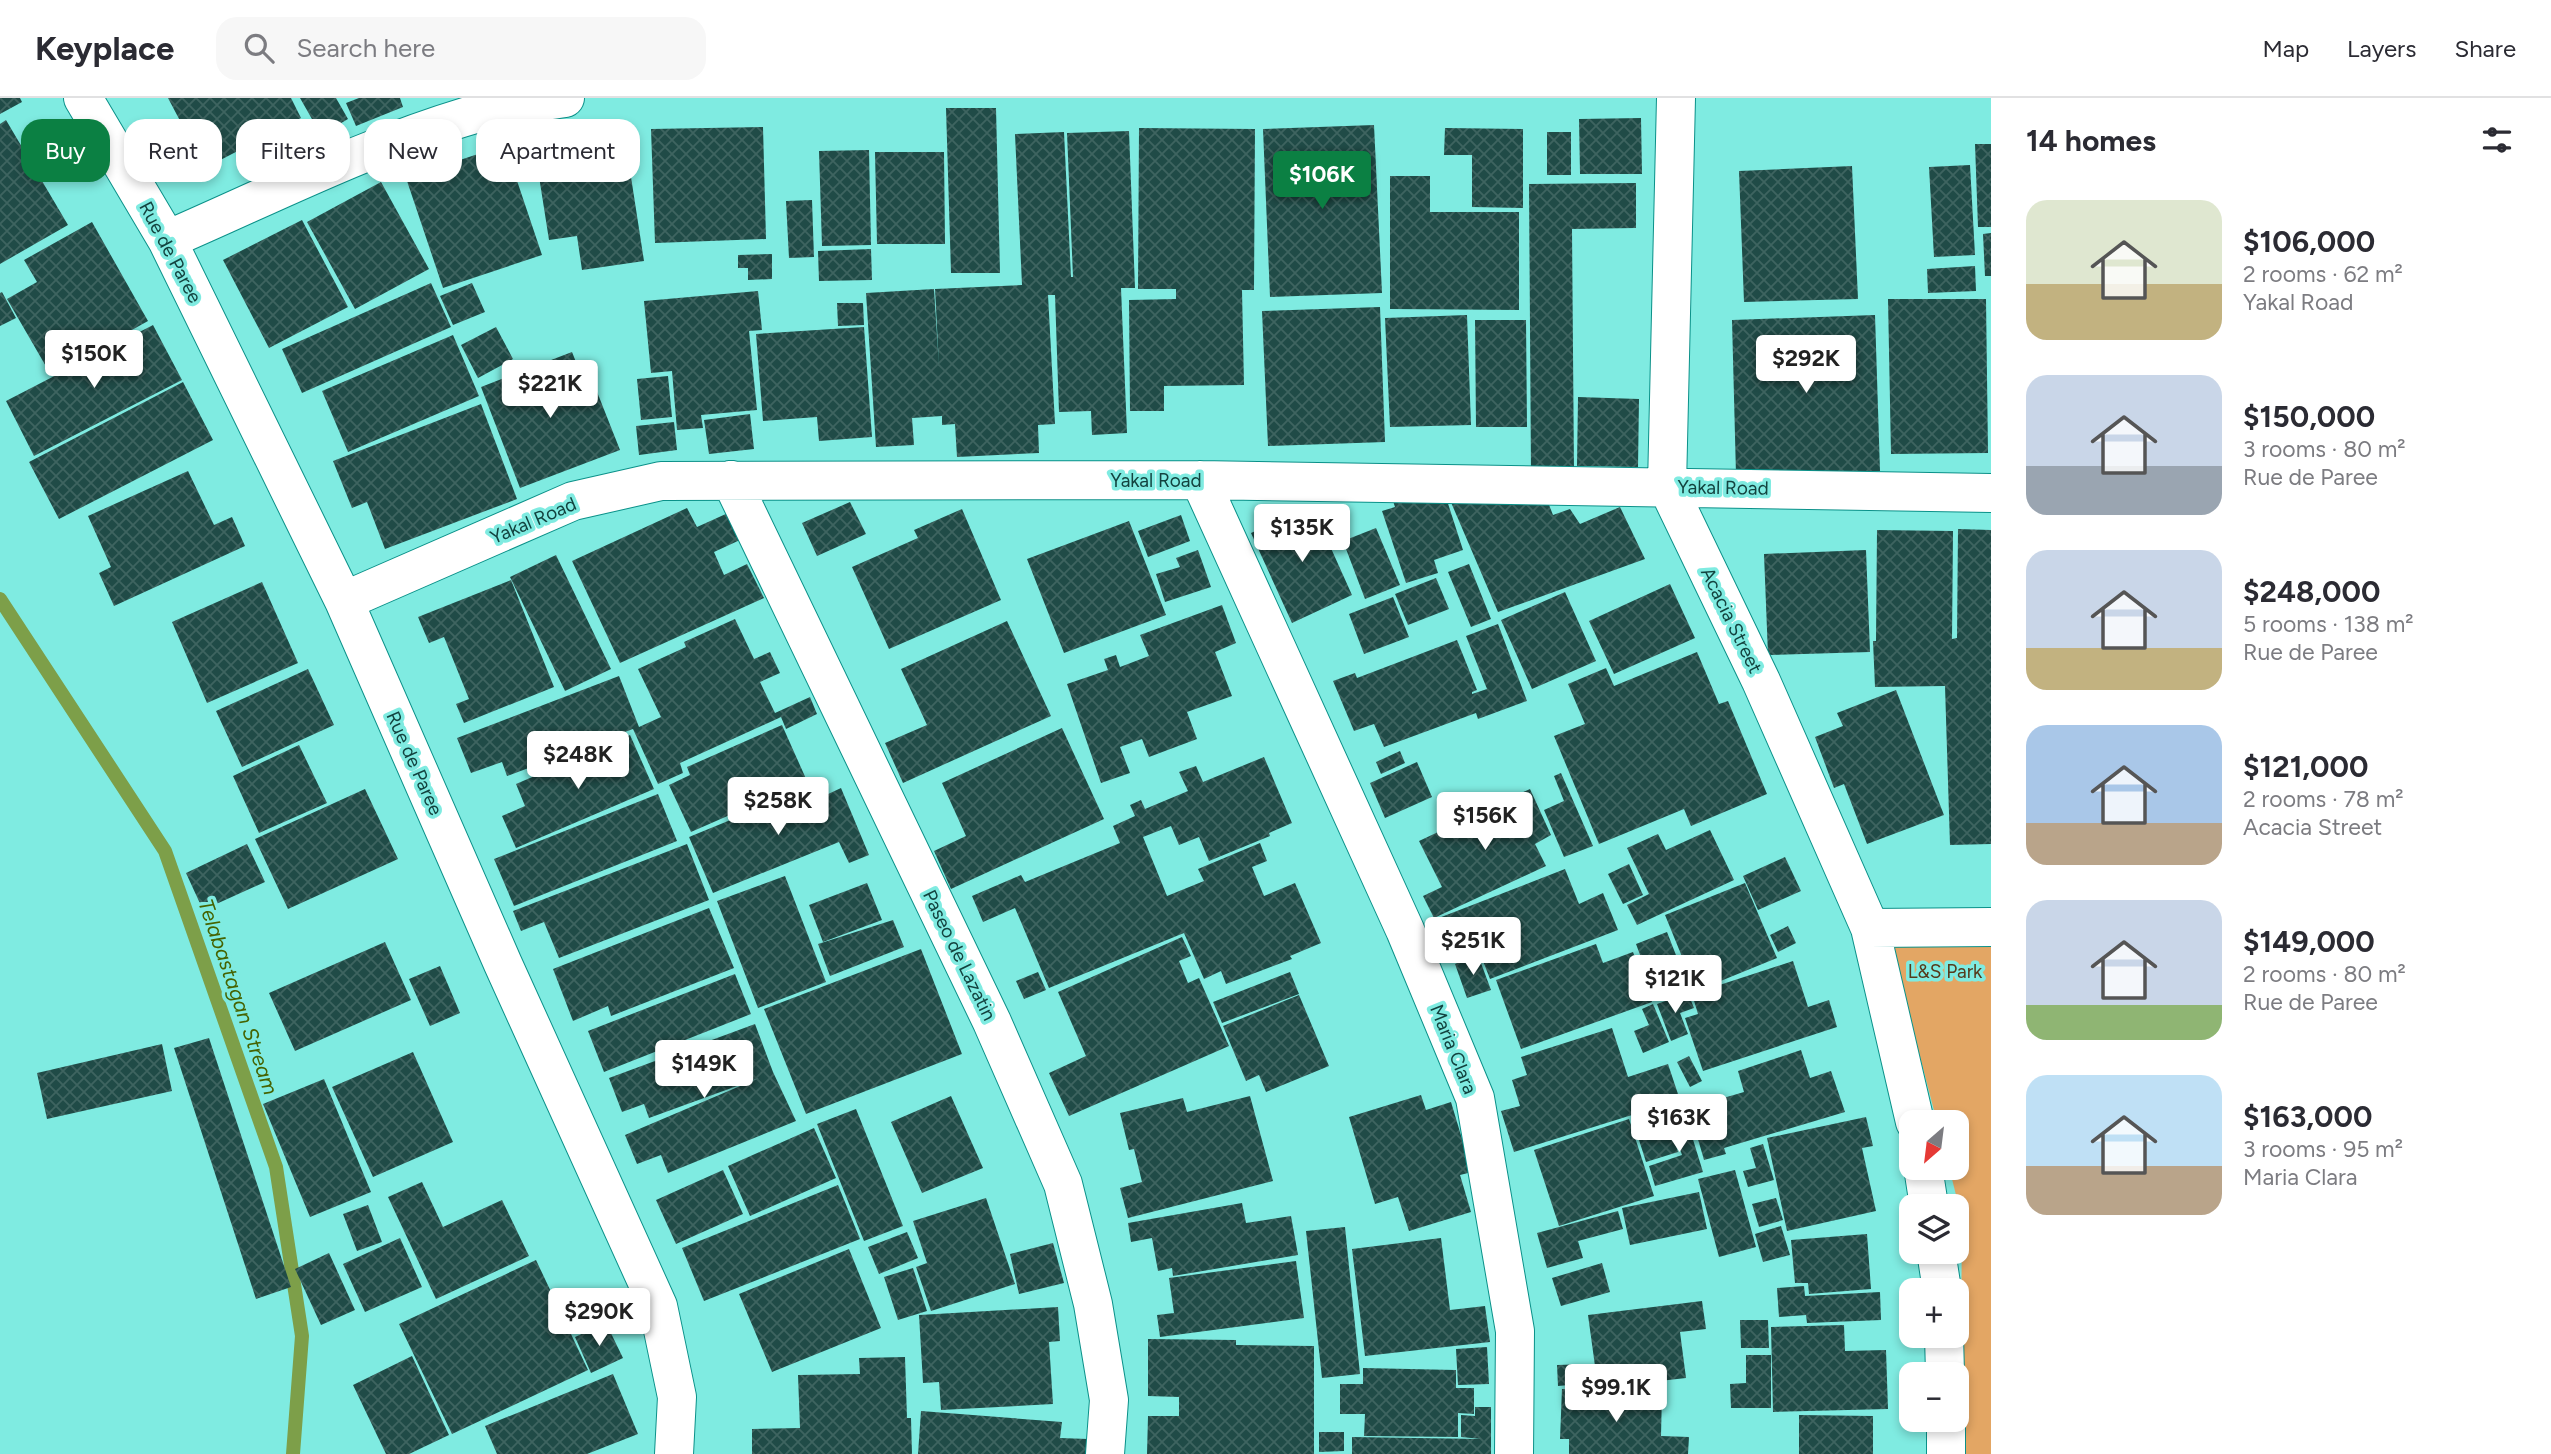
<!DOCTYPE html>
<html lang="en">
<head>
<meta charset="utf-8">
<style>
  body { margin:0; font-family:Figtree,sans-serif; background:#f7f7f7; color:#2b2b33; height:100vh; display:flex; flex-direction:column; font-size:26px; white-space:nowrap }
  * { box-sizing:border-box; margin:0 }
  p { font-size:23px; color:#7c7c81 }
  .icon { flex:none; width:38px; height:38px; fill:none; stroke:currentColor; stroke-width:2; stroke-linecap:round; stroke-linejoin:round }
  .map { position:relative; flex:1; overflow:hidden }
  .sheet { display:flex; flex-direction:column; background:#fff; width:560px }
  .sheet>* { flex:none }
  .hud { position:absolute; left:21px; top:21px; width:665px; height:63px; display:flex; gap:14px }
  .needle { width:46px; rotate:208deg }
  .fabs { position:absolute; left:1899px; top:1012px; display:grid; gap:14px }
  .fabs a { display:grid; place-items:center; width:70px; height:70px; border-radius:14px; background:#fff; box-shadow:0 4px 10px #0003; font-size:35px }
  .price { position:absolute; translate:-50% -60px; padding:0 16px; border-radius:7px; background:#fff; color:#222; font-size:23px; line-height:46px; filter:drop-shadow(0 2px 4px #0008) }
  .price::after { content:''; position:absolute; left:50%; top:42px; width:21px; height:16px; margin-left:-10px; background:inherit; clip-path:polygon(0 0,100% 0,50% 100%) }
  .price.active { background:#0b8043; color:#fff }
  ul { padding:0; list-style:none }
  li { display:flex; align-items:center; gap:21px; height:175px; padding:0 35px }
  li span { display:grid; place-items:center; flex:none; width:196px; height:140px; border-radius:21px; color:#555 }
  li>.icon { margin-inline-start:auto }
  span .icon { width:84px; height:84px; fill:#fffc; stroke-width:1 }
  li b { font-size:30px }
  h2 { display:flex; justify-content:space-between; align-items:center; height:84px; padding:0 35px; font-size:30px }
  .tag { padding:0 24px; border-radius:21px; background:#fff; box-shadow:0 4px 10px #0003; font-size:24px; line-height:63px }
  .tag.active { background:#0b8043; color:#fff }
  header { display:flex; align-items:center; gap:42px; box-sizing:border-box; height:98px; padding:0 35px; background:#fff; border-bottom:2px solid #e1e1e2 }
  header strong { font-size:33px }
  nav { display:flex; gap:38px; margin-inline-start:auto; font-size:24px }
  .search { width:490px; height:63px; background:#f7f7f7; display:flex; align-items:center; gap:18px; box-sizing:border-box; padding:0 24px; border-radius:21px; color:#7c7c81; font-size:26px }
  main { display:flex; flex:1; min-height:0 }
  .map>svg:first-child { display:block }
  .green { fill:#e3a664 }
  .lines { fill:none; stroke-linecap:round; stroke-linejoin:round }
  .stream { stroke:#7d9f49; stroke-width:14 }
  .building { fill:url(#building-cross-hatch) }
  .street-casing { stroke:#0b9189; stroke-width:40 }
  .street { stroke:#fff; stroke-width:38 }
  .labels { text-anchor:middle; stroke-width:7; stroke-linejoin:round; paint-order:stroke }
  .street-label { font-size:19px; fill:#13433f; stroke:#7febe1 }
  .park-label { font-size:19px; fill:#563a1b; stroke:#7febe1 }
  .water-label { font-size:21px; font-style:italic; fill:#456300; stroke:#7febe1 }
</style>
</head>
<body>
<header>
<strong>Keyplace</strong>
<div class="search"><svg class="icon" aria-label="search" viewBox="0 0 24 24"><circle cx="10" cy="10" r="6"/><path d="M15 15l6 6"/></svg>Search here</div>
<nav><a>Map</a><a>Layers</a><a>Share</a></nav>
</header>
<main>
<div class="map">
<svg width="1991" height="1356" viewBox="0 0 1991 1356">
  <defs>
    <pattern id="building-cross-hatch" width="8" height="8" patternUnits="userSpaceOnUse" patternTransform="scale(1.75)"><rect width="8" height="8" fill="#204b47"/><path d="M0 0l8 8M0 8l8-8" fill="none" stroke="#3e6460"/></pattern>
  </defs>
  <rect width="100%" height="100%" fill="#7febe1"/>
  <path class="green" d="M1991,826V1356H1960L1962,1121L1949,1069H1956V1024H1937L1886,828Z"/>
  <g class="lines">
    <path class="stream" d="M0,501L165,753L276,1069L302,1238L293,1356"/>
  </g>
  <path class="building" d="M0,0H20L22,4L0,16Z
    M168,0H291L301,20L205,70Z
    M300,0H336L348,21L321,37Z
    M359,0H400L403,9L356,28L346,5Z
    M946,10H996L1000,175H951Z
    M1641,20L1642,76H1580L1579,21Z
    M6,22L68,127L0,166V26Z
    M1374,27L1382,195L1270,199L1263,31Z
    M763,29L766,141L655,145L651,31Z
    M1139,30L1255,31L1254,192H1242L1244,287L1164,288V313H1130L1129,202L1176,201V191H1138Z
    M1445,30L1523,31V110L1472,109V57H1444Z
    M1129,33L1135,190H1121L1127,335L1092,337L1091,313L1059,314L1055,197H1048L1055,326L1038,327L1039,355L957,359L955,326L942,327V318L912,320L914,347L876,349L866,195L934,191L939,268L935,191L1022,187L1015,36L1064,34L1071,179H1073L1067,35Z
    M1547,34H1571V77H1547Z
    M625,40L644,163L582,172L577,138L549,142L535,53Z
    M1975,46H1991V129H1978Z
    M505,47L542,157L443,190L406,80Z
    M869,52L871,147L822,148L819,53Z
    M875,54H944L945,146H877Z
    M1970,67L1975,157L1934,159L1929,69Z
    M1852,68L1858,201L1744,204L1739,73Z
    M1390,78H1430V114H1519V212L1390,211Z
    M381,84L429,171L355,211L307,124Z
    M1636,85V130L1572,131L1574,375H1531L1529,86Z
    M812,102L814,159L789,160L786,103Z
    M302,122L348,209L269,250L223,162Z
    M92,124L148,223L51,277L7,201L37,184L24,162Z
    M1991,135V178H1985L1983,136Z
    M871,151L872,182L819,183L818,153Z
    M772,156V181L748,182V170H738V157Z
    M1975,168L1976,193L1928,195L1927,171Z
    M431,185L451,229L302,295L282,251Z
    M472,185L485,214L453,227L440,198Z
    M758,193L762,232L749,233L757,312L701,317L703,330L677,332L672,273L651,275L644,203Z
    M2,194L16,220L0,228V195Z
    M1888,201H1986L1988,355L1891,356Z
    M837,205H863L864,227L838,228Z
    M1380,209L1385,344L1268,348L1262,213Z
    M1467,217L1471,327L1390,329L1385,220Z
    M1875,217L1880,373L1736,377L1732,222Z
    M1475,222H1526L1527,329H1476Z
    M153,227L182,282L34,358L6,303Z
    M496,229L513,261L478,280L461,247Z
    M864,229L872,339L819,343L817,319L763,323L756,236Z
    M453,237L479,298L348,354L322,293Z
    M572,254L582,279L590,276L620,352L520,390L481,289Z
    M668,278L672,319L641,322L637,281Z
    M183,284L213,342L59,421L29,364Z
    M1578,299L1639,301L1638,369L1577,368Z
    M481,306L517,401L385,451L367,404L352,410L333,363Z
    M750,316L754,351L709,356L704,322Z
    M674,324L677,352L639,357L636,328Z
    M188,373L214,427L232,419L245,448L114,508L99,475L111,469L88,418Z
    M1442,387L1463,452L1434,462L1438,475L1406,485L1382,413L1395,409L1393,403Z
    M1544,394L1553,417L1570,411L1580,426L1620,409L1645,461L1498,514L1447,395Z
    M850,404L866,436L817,458L802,425Z
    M1312,408L1352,497L1292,525L1251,435Z
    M687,410L697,429L728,415L740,442L714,454L724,477L747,466L764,500L620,565L572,463Z
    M962,411L1001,502L889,551L852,469L918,440L914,432Z
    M1181,417L1190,443L1148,459L1138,433Z
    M1129,423L1166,517L1064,555L1027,461Z
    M1376,430L1400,487L1365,501L1343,443Z
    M1958,431L1991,432V746L1950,747L1945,588L1875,589L1873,543H1876L1877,432L1953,433L1952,541L1957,540Z
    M1198,452L1211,489L1165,504L1156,476L1180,469L1176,460Z
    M1866,452L1870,554L1768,557L1764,456Z
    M556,457L611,571L565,593L510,479Z
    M1469,466L1491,521L1471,529L1448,474Z
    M1436,480L1449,511L1408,527L1395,496Z
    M511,482L554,589L464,625L456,606L469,601L444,539L429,545L418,519Z
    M262,484L298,565L207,605L172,524Z
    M1670,486L1695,540L1614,576L1589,523Z
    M1565,494L1596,563L1532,591L1501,522Z
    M1393,499L1409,539L1364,556L1349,516Z
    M1222,507L1236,545L1215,554L1232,598L1187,614L1197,641L1149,659L1142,641L1120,649L1130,675L1101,685L1067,586L1108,572L1104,561L1116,557L1120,569L1149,558L1140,537Z
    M735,521L754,561L770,554L780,575L760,584L775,615L810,599L817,616L786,631L781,619L779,620L680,665L683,675L658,686L633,631L507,678L502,664L471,675L457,640L619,578L639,629L661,619L638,571L686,549L684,544Z
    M1007,523L1051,618L903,685L885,645L927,627L901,571Z
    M1498,526L1527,603L1478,621L1476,615L1384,649L1374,626L1354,633L1333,583L1355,575L1357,580L1457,542L1477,592L1472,594V596L1487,591L1466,538Z
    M1697,554L1719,606L1728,603L1767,696L1691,728L1684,711L1599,746L1554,638L1585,626L1568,586L1606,570L1614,588Z
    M308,571L334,627L242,669L216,613Z
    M1896,592L1944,717L1867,746L1844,686L1834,690L1815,639L1843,628L1837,615Z
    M782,627L807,683L691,734L669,687L690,677L687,669Z
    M1062,630L1104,721L951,791L934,753L966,738L942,685Z
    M630,637L654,691L516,750L502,718L525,708L516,686Z
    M299,647L327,705L259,735L233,678Z
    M1400,653L1405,665L1381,676L1376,664Z
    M1264,659L1292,725L1269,735L1270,738L1209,763L1199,739L1179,747L1171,728L1143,739L1167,798L1204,783L1198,771L1260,745L1267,763L1252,769L1264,798L1295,785L1321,845L1290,858L1292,861L1226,886L1221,873L1204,881L1184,835L1049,890L1015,810L983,824L972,798L1021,777L1025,784L1120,745L1113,728L1135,718L1130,707L1141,702L1145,711L1188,693L1179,674L1196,668L1203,684Z
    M1417,664L1432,699L1385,720L1370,685Z
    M1561,675L1593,748L1564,759L1544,712L1564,703L1554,678Z
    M821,685L826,697L841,690L869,757L849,765L839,744L713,795L689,739Z
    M365,691L398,761L288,811L255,741Z
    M1530,691L1551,737L1535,746L1546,768L1434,820L1423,798L1442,789L1419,743Z
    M658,696L677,743L514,808L494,761Z
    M1710,732L1734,782L1637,827L1627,807L1649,796L1627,750L1658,736L1666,752Z
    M247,746L265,784L203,812L186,775Z
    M687,746L709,802L559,860L544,824L521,833L513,813Z
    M1785,759L1801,793L1758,812L1743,778Z
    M1629,766L1643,797L1623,806L1608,776Z
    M1565,771L1579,806L1603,795L1618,832L1490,881L1478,850L1446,862L1431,823Z
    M785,778L826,884L758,910L717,803Z
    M867,785L882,822L823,844L809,807Z
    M1745,785L1777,860L1696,893L1665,817Z
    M709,810L734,870L611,918L608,908L573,923L553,871Z
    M893,822L904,849L830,878L818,846Z
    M1788,828L1796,845L1778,854L1770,837Z
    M1667,834L1688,888L1656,900L1636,846Z
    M1182,839L1191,858L1179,863L1188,885L1199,880L1229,948L1069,1018L1049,975L1086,958L1058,894Z
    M385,844L411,902L295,953L269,895Z
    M1596,846L1603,865L1633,854L1652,904L1521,951L1496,882Z
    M921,851L962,956L806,1016L764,911Z
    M1478,857L1491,892L1467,900L1455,866Z
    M1793,863L1808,909L1829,902L1837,929L1703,973L1685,920L1698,916L1692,896Z
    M440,868L460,915L430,928L409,881Z
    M1038,874L1046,892L1024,901L1016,883Z
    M1290,874L1299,896L1222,925L1213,904Z
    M735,876L751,916L604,974L588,933Z
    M1688,895L1694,910L1680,915L1688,936L1671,943L1657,906Z
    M1299,897L1329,968L1266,994L1259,977L1246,983L1223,928Z
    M1653,906L1669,944L1643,955L1634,933L1649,927L1642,911Z
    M755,926L773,974L796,1023L668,1075L661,1057L637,1066L625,1037L759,980L649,1020L644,1006L622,1014L609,980Z
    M1612,930L1628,979L1668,966L1680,1002L1514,1054L1501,1013L1520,1008L1512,982L1527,977L1521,959Z
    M209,940L291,1189L256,1201L174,950Z
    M162,946L172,993L47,1021L37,975Z
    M1801,952L1810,980L1831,973L1845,1014L1724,1050L1726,1056L1704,1062L1689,1010L1744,994L1738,973Z
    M413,954L453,1044L373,1079L332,989Z
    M1689,958L1702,983L1690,989L1677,964Z
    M324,981L371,1094L310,1119L263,1006Z
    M1421,997L1426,1012L1451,1004L1472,1074L1460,1077L1471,1114L1409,1133L1398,1099L1375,1106L1349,1019Z
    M951,998L983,1070L922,1095L891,1024Z
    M1250,998L1273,1083L1128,1120L1120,1090L1142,1084L1134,1051L1129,1052L1120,1015L1183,1000L1187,1014Z
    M1683,1009L1703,1074L1655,1088L1649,1068L1682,1057L1668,1014Z
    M856,1011L903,1128L864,1143L817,1026Z
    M1665,1013L1678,1054L1646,1064L1633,1023Z
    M1866,1019L1873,1048L1862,1050L1876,1113L1787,1133L1767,1040Z
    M1629,1021L1654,1098L1559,1128L1534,1052Z
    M814,1030L836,1080L750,1118L728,1068Z
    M1763,1046L1774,1082L1748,1089L1743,1073L1756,1070L1750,1050Z
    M723,1072L743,1116L676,1146L656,1102Z
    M1735,1072L1756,1149L1719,1159L1698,1081Z
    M422,1084L443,1129L502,1102L529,1158L436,1201L388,1099Z
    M838,1087L860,1141L704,1203L682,1150Z
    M1699,1094L1707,1131L1630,1147L1622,1110Z
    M986,1100L1015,1186L931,1213L916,1169L927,1165L913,1123Z
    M1776,1100L1783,1122L1759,1129L1752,1106Z
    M1242,1105L1246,1125L1291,1118L1298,1157L1173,1178L1172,1170L1158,1173L1152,1140L1131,1144L1128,1125Z
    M368,1107L382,1144L357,1153L343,1116Z
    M1618,1113L1623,1131L1578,1143L1583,1160L1547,1170L1537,1135Z
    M1781,1128L1790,1157L1763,1164L1755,1136Z
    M1345,1129L1360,1276L1322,1280L1306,1133Z
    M907,1134L918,1160L879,1176L868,1149Z
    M1867,1136L1871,1191L1809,1196L1808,1185H1795L1791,1142Z
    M400,1140L422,1189L365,1214L343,1166Z
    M1441,1140L1450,1212L1485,1208L1490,1244L1365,1258L1352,1151Z
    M1053,1145L1064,1185L1019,1196L1010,1156Z
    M849,1151L881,1230L772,1274L739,1196Z
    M329,1155L355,1212L321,1227L295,1171Z
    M536,1162L588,1272L452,1336L399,1226Z
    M1296,1163L1304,1220L1160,1239L1157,1217L1174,1215L1169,1180Z
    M1602,1165L1610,1194L1561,1208L1552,1180Z
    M913,1170L927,1213L898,1222L884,1179Z
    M1804,1188L1805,1198L1880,1194L1881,1222L1807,1225L1806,1217L1779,1219L1777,1190Z
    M1702,1203L1706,1231L1680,1234L1686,1280L1598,1290L1588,1217Z
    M1058,1209L1060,1243L1049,1244L1053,1306L941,1312L939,1284L923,1285L919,1217Z
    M1740,1222H1768L1769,1250H1741Z
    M606,1225L623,1260L591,1275L575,1239Z
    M1844,1227L1845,1253L1886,1252L1888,1311L1773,1314L1771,1229Z
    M1148,1241L1236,1242V1247L1314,1248V1356H1147L1148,1318H1179V1299L1148,1298Z
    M1487,1249L1489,1286L1458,1287L1456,1251Z
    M1746,1257H1771V1310H1731L1730,1286L1746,1285Z
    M412,1258L449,1337L409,1356H386L353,1287Z
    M905,1259L907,1320H911L912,1356H752V1331L800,1330L798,1277L860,1276L859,1260Z
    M1589,1266L1591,1285L1558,1288L1557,1267Z
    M1363,1270L1456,1272V1290H1474V1316L1458,1315V1339L1364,1338L1365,1316H1340V1286H1363Z
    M613,1276L638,1336L587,1356H497L485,1328Z
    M1562,1291L1662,1295L1661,1338L1689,1339L1688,1356H1569V1341H1560Z
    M1475,1309H1491V1356H1352V1339L1481,1341L1461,1339V1317L1475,1318Z
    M921,1313L1062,1324L1060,1340L1088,1341L1087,1356H918Z
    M1799,1317L1873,1318V1356H1799Z
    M1319,1334H1344V1353L1319,1354Z"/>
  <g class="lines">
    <defs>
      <path id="street" d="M83,0L167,142L344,503L503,866L658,1208L677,1299L674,1356
        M1676,0L1667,388L1761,583L1870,830L1915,1024
        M167,142C269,98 368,47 475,16C504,7 535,5 565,0
        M731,382L992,924L1063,1086L1093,1206L1109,1302L1105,1356
        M1200,382L1405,832L1475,1000L1515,1233L1514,1356
        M344,503L573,403L661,383L1200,382L1991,395
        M1870,830L1991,829
        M1923,1069L1929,1108
        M1936,1153L1942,1192
        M1944,1237L1945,1276
        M1946,1321V1356"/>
    </defs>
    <use href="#street" class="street-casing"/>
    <use href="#street" class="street"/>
  </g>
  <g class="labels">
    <g class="street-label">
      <text transform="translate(171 154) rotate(62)" y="7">Rue de Paree</text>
      <text x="1156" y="389">Yakal Road</text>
      <text transform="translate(1723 389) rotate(1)" y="7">Yakal Road</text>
      <text transform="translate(533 422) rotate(-23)" y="7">Yakal Road</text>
      <text transform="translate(1732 522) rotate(64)" y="7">Acacia Street</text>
      <text transform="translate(415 665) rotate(66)" y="7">Rue de Paree</text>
      <text transform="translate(960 857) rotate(64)" y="7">Paseo de Lazatin</text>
      <text transform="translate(1454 951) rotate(68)" y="7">Maria Clara</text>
    </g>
    <g class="park-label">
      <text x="1945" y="880">L&amp;S Park</text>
    </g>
    <g class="water-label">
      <text transform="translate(238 899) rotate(71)" y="7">Telabastagan Stream</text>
    </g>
  </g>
</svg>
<div class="fabs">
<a><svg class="needle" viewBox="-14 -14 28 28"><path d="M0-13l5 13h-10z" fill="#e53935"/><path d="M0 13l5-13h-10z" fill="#7c7c81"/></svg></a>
<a><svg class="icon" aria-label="layers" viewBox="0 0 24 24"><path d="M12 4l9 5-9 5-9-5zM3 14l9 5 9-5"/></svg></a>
<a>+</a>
<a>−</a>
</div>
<b class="price active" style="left:1322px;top:113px">$106K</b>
<b class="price" style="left:94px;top:292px">$150K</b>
<b class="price" style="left:1806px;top:297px">$292K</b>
<b class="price" style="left:550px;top:322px">$221K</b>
<b class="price" style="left:1302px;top:466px">$135K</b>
<b class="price" style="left:578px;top:693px">$248K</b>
<b class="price" style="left:778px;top:739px">$258K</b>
<b class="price" style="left:1485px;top:754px">$156K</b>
<b class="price" style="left:1473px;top:879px">$251K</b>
<b class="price" style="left:1675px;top:917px">$121K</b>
<b class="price" style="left:704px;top:1002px">$149K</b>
<b class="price" style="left:1679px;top:1056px">$163K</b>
<b class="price" style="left:599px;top:1250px">$290K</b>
<b class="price" style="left:1616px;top:1326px">$99.1K</b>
<div class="hud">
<a class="tag active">Buy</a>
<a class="tag">Rent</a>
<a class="tag">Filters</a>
<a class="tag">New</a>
<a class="tag">Apartment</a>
</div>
</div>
<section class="sheet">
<h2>14 homes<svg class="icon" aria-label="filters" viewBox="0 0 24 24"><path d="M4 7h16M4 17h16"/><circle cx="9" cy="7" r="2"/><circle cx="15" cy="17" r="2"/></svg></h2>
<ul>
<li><span style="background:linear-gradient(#dfe7d0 60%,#c2b280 0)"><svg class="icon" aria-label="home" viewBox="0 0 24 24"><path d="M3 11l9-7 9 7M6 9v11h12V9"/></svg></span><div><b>$106,000</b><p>2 rooms · 62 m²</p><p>Yakal Road</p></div></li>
<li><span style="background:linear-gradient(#c9d6e8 65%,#9aa5b1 0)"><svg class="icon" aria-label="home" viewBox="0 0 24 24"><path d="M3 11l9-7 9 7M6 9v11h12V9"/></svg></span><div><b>$150,000</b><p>3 rooms · 80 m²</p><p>Rue de Paree</p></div></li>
<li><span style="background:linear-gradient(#c9d6e8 70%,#c2b280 0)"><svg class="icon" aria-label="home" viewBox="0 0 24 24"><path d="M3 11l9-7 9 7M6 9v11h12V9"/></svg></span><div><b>$248,000</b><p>5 rooms · 138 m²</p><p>Rue de Paree</p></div></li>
<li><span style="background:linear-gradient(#a9c7e8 70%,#b9a48a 0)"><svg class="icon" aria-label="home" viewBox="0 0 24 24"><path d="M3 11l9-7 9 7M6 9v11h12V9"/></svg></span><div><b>$121,000</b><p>2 rooms · 78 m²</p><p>Acacia Street</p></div></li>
<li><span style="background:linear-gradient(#c9d6e8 75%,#8fb573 0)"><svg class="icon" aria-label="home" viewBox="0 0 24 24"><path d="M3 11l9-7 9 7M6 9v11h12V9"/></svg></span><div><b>$149,000</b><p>2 rooms · 80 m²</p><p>Rue de Paree</p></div></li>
<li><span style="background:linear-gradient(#bfe0f5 65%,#b9a48a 0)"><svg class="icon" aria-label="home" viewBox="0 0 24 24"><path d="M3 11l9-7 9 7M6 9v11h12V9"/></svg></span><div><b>$163,000</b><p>3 rooms · 95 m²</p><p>Maria Clara</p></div></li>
</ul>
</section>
</main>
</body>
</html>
